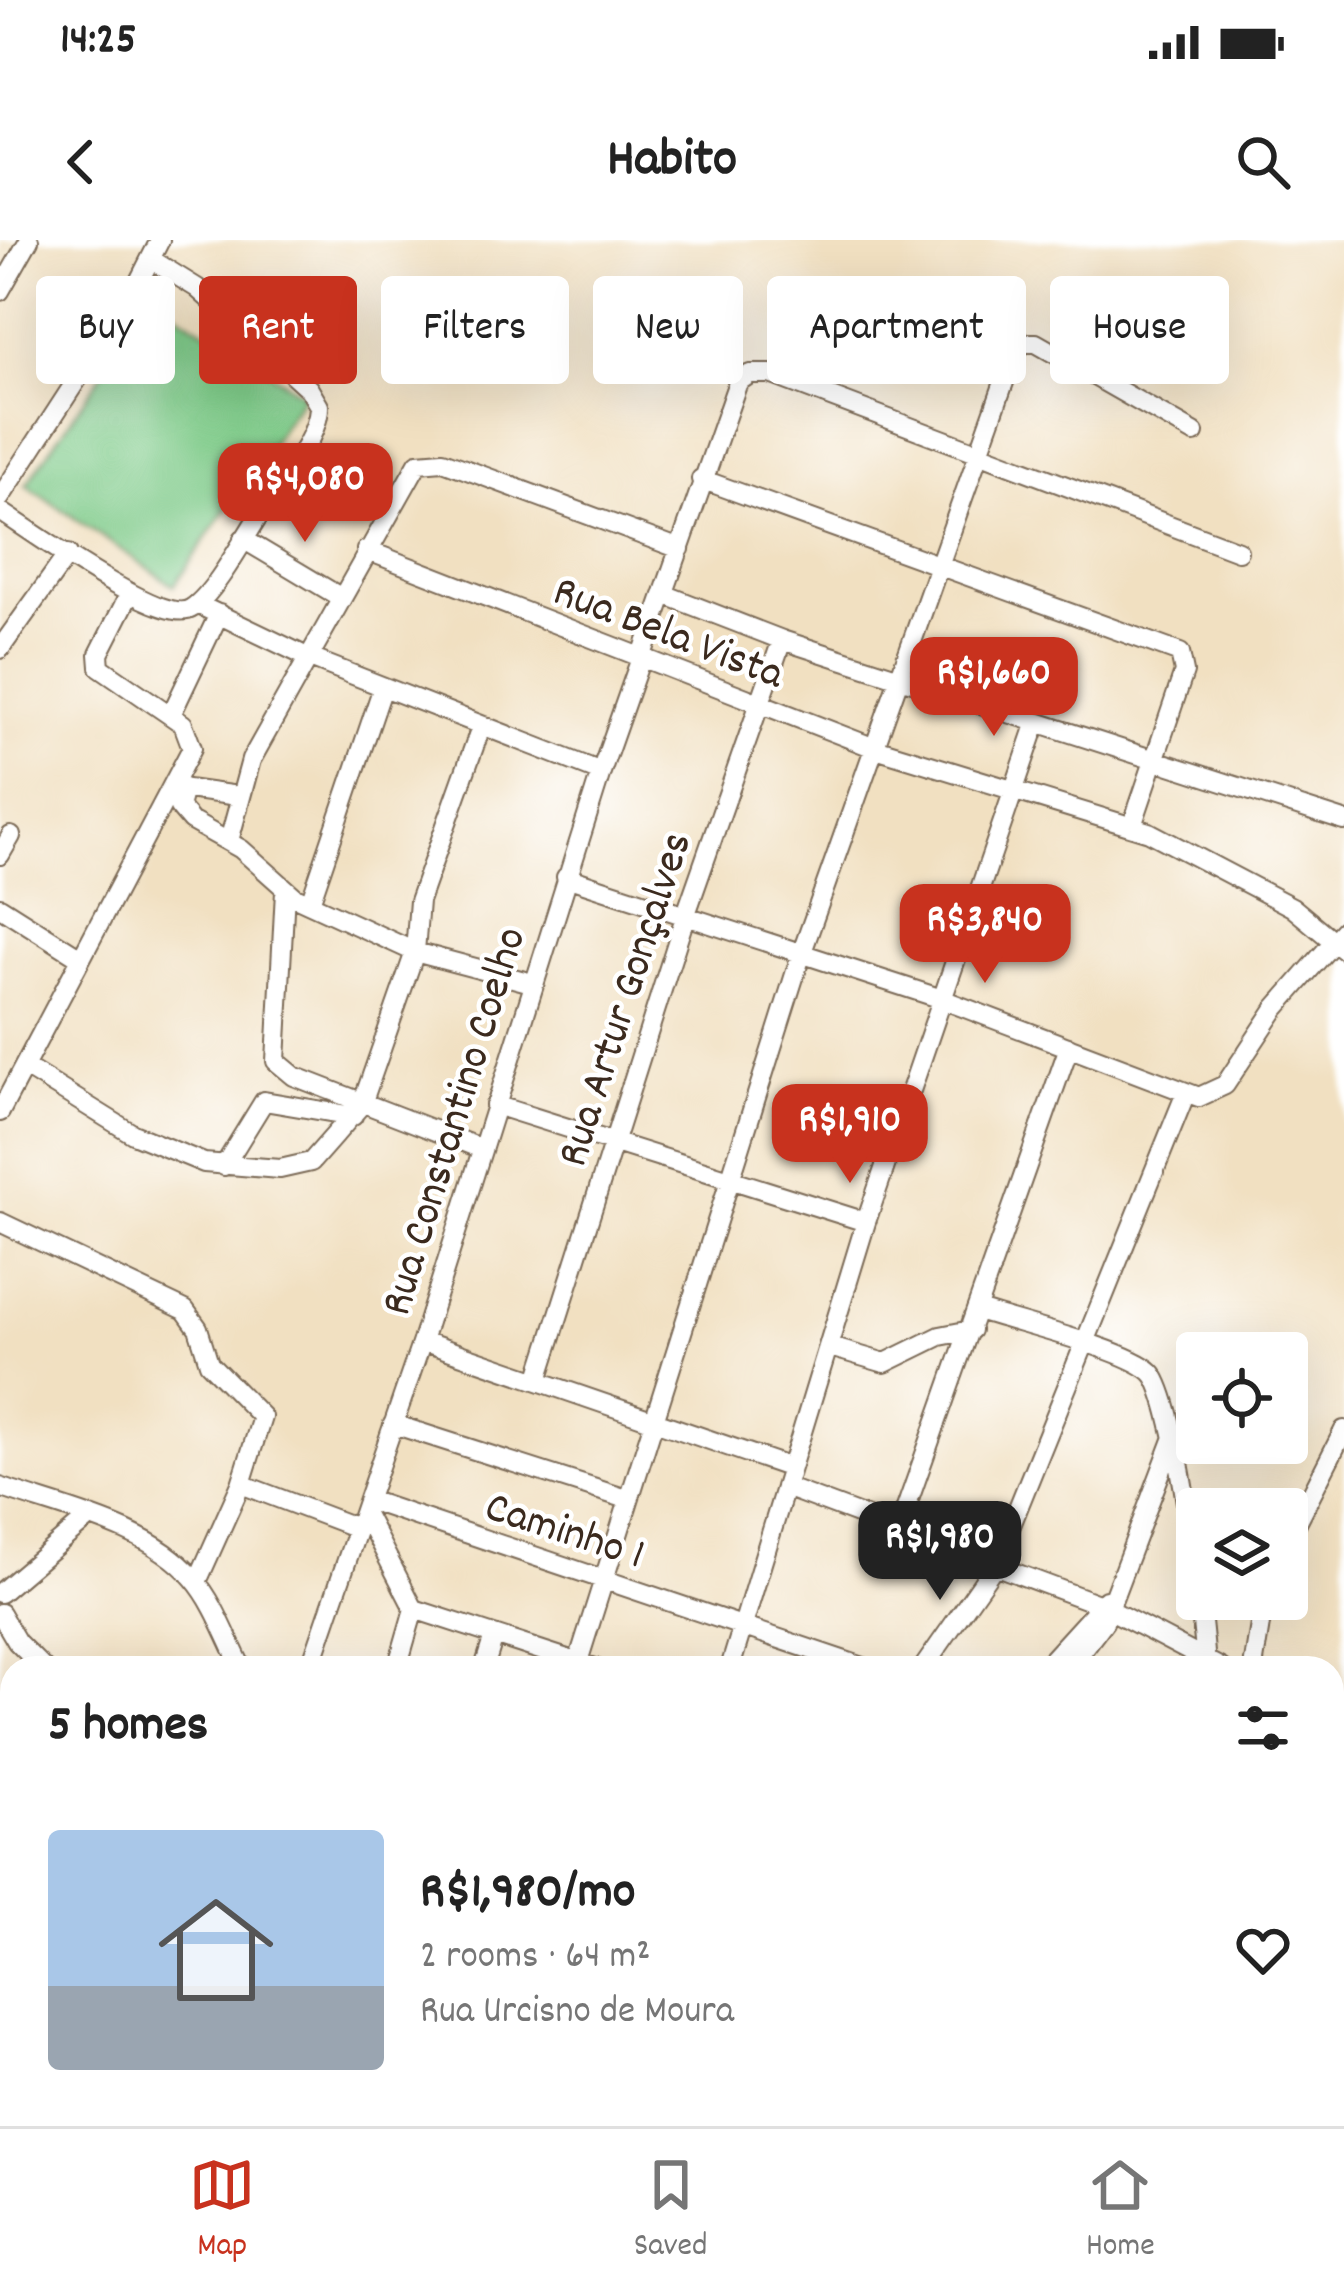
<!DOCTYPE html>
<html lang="en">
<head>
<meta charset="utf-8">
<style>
  body { margin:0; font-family:Dekko,sans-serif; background:#f6f6f6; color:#222; height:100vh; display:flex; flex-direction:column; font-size:45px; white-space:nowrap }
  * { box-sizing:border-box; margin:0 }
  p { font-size:39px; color:#767676 }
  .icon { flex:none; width:66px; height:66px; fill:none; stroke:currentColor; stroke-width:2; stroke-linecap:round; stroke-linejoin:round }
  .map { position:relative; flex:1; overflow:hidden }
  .side { position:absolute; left:0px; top:1416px; width:1344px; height:471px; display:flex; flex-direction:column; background:#fff; border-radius:36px 36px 0 0; box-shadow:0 12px 48px #0002 }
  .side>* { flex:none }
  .guide { position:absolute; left:36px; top:36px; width:1272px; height:108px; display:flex; gap:24px }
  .buttons { position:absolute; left:1176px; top:1092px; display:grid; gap:24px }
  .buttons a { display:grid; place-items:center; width:132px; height:132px; border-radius:12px; background:#fff; box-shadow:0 12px 48px #0002; font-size:60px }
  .price { position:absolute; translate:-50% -102px; padding:0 27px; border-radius:24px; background:#c8321e; color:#fff; font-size:39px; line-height:78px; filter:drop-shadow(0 3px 6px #0008) }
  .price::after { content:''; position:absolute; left:50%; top:72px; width:36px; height:27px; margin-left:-18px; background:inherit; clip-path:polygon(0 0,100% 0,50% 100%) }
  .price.active { background:#222; color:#fff }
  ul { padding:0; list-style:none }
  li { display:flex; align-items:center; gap:36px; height:300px; padding:0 48px }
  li+li { border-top:3px solid #e0e0e0 }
  li span { display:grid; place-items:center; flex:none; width:336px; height:240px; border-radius:12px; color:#555 }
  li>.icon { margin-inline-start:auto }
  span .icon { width:144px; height:144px; fill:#fffc; stroke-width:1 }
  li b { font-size:51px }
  h2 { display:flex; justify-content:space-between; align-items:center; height:144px; padding:0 48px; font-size:51px }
  .pill { padding:0 42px; border-radius:12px; background:#fff; box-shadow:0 12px 48px #0002; font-size:42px; line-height:108px }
  .pill.active { background:#c8321e; color:#fff }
  .status { display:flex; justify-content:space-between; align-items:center; height:84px; padding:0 60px; background:#fff; direction:ltr }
  .status svg { height:33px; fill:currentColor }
  header { display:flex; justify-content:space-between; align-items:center; height:156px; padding:0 48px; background:#fff; font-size:54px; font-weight:700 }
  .tabs { display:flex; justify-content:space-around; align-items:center; height:168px; border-top:3px solid #e0e0e0; background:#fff; font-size:33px; color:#767676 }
  .tabs a { display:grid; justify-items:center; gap:6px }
  .tabs .active { color:#c8321e }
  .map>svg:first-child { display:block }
  .green { fill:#7eca88; stroke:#5c7a53; stroke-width:3 }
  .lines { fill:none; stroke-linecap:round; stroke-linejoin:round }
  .service-casing { stroke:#7b6a57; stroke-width:14 }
  .minor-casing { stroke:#7b6a57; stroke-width:22 }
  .service { stroke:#fff; stroke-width:9 }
  .minor { stroke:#fff; stroke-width:18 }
  .labels { text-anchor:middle; stroke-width:9; stroke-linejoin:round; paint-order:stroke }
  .street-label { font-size:45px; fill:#3b2a1e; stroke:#fff }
</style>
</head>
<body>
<div class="status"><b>14:25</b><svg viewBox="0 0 49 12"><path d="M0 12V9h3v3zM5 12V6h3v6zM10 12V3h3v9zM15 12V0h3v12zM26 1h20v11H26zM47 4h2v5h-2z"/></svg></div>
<header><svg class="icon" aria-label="back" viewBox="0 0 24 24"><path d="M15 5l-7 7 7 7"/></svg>Habito<svg class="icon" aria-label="search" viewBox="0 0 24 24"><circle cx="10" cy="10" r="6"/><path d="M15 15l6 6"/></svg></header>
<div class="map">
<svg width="1344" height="1886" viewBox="0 0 1344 1886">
  <rect width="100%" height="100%" fill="#fff"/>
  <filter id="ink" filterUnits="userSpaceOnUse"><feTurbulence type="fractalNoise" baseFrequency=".00833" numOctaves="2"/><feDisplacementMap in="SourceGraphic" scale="24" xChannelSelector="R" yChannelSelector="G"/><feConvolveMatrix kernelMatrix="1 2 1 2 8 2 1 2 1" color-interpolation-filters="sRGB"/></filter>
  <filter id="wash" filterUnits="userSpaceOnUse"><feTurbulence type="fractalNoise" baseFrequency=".004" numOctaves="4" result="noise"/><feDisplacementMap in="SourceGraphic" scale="48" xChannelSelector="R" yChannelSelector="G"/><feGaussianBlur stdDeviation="2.7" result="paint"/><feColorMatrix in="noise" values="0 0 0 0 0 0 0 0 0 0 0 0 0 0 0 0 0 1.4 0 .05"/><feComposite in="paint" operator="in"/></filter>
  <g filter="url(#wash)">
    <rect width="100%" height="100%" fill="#f1e0c1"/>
    <path class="green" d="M154,58L304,155L174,346L26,245Z"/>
  </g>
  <g filter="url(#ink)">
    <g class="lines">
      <defs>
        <path id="service" d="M1332,1848L1344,1838"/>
        <path id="minor" d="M0,51L29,0
          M701,239L1180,413L1184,432L1132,586
          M0,258L132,55L160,0
          M0,271C30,290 164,388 192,368C216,352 245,296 262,271C279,243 319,200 319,166L309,149L197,48L152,20
          M243,299L340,357
          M366,310L872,507L1149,592L1292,667L1344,710
          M666,355L782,400L1344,581
          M197,364L305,416L601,532
          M0,409L68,314
          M171,475L219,374
          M173,547L238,556
          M184,548L179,567L191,581L241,609L295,657L415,712L532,743
          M229,601L251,520L418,223L443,221L680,309
          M0,615L11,596
          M566,637L939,758L1199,857L1225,845L1276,768L1344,690
          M285,651L276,821L294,836L482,909
          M310,663L383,447
          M0,667L79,717
          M25,827L133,894L204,923L280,929L311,922L362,864L415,712L419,661L481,487
          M495,865L866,982
          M0,872L192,508L183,484L100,427L99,414L130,353
          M224,926L264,861L353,876
          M0,982L185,1070L198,1088L209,1123L262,1177L241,1244L197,1342
          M978,1070C1016,1083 1126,1109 1151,1132C1177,1156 1204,1383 1206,1428
          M422,1101L791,1228
          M830,1107L885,1123L940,1096L971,1090
          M538,1140L686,674L782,400
          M393,1184L627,1259
          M241,1244L357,1288
          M0,1247C61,1269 149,1286 193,1338C215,1363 227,1399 242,1428
          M785,1247L1101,1365L1221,1428
          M368,1260L866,1428
          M364,1272L414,1369L595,1428
          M899,1288L1069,807
          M1287,1302L1344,1190
          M0,1353L87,1279
          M0,1373L17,1402L43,1428
          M310,1428L422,1101L601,532L738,142L750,134H770L1238,311
          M397,1428L414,1369
          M484,1428L494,1396
          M576,1428L802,712L1014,114L1023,103H1036L1194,193
          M730,1428L866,982L1036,485
          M923,1428L995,1325L1185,855
          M1044,1428L1106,1360
          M1069,1428L1104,1382L1173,1200
          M1253,1428L1264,1359
          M0,1842L12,1859
          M1332,1864L1344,1858
          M23,1875L31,1886
          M529,1875L537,1886
          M711,1875L721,1886
          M247,1886L260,1875
          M502,1886L513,1875
          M605,1886L615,1875
          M912,1886L919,1875
          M1078,1886L1085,1875
          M1285,1886L1308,1875"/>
      </defs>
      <use href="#service" class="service-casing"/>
      <use href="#minor" class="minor-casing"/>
      <use href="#service" class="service"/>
      <use href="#minor" class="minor"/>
    </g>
  </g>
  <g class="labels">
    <g class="street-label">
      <text transform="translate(670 389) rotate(21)" y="16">Rua Bela Vista</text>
      <text transform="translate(621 758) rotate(-72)" y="16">Rua Artur Gonçalves</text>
      <text transform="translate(450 880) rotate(-73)" y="16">Rua Constantino Coelho</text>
      <text transform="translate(566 1287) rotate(18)" y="16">Caminho 1</text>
    </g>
  </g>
</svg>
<div class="buttons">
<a><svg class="icon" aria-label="locate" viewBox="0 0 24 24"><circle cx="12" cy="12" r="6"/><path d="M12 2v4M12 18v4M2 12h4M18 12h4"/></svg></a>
<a><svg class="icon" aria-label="layers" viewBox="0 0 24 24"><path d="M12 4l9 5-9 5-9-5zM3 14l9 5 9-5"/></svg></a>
</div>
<b class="price" style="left:305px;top:305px">R$4,080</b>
<b class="price" style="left:994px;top:499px">R$1,660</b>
<b class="price" style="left:985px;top:746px">R$3,840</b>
<b class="price" style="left:850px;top:946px">R$1,910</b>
<b class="price active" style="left:940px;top:1363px">R$1,980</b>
<div class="guide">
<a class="pill">Buy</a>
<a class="pill active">Rent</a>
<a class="pill">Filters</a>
<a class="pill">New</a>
<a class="pill">Apartment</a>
<a class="pill">House</a>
</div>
<section class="side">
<h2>5 homes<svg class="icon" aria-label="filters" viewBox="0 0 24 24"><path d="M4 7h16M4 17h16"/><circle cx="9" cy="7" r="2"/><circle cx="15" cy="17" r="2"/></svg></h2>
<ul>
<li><span style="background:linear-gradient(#a9c7e8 65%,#9aa5b1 0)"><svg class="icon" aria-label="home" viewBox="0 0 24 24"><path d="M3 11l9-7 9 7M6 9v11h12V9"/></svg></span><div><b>R$1,980/mo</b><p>2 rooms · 64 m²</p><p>Rua Urcisno de Moura</p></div><svg class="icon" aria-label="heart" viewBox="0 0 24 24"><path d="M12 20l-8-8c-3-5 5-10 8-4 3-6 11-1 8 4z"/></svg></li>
</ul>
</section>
</div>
<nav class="tabs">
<a class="active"><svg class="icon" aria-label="map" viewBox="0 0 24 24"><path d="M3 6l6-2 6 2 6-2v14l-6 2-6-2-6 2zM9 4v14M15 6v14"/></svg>Map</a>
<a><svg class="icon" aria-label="saved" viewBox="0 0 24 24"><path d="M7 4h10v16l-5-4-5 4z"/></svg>Saved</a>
<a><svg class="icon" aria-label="home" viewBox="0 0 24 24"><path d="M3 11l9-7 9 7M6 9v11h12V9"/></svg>Home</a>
</nav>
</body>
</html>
